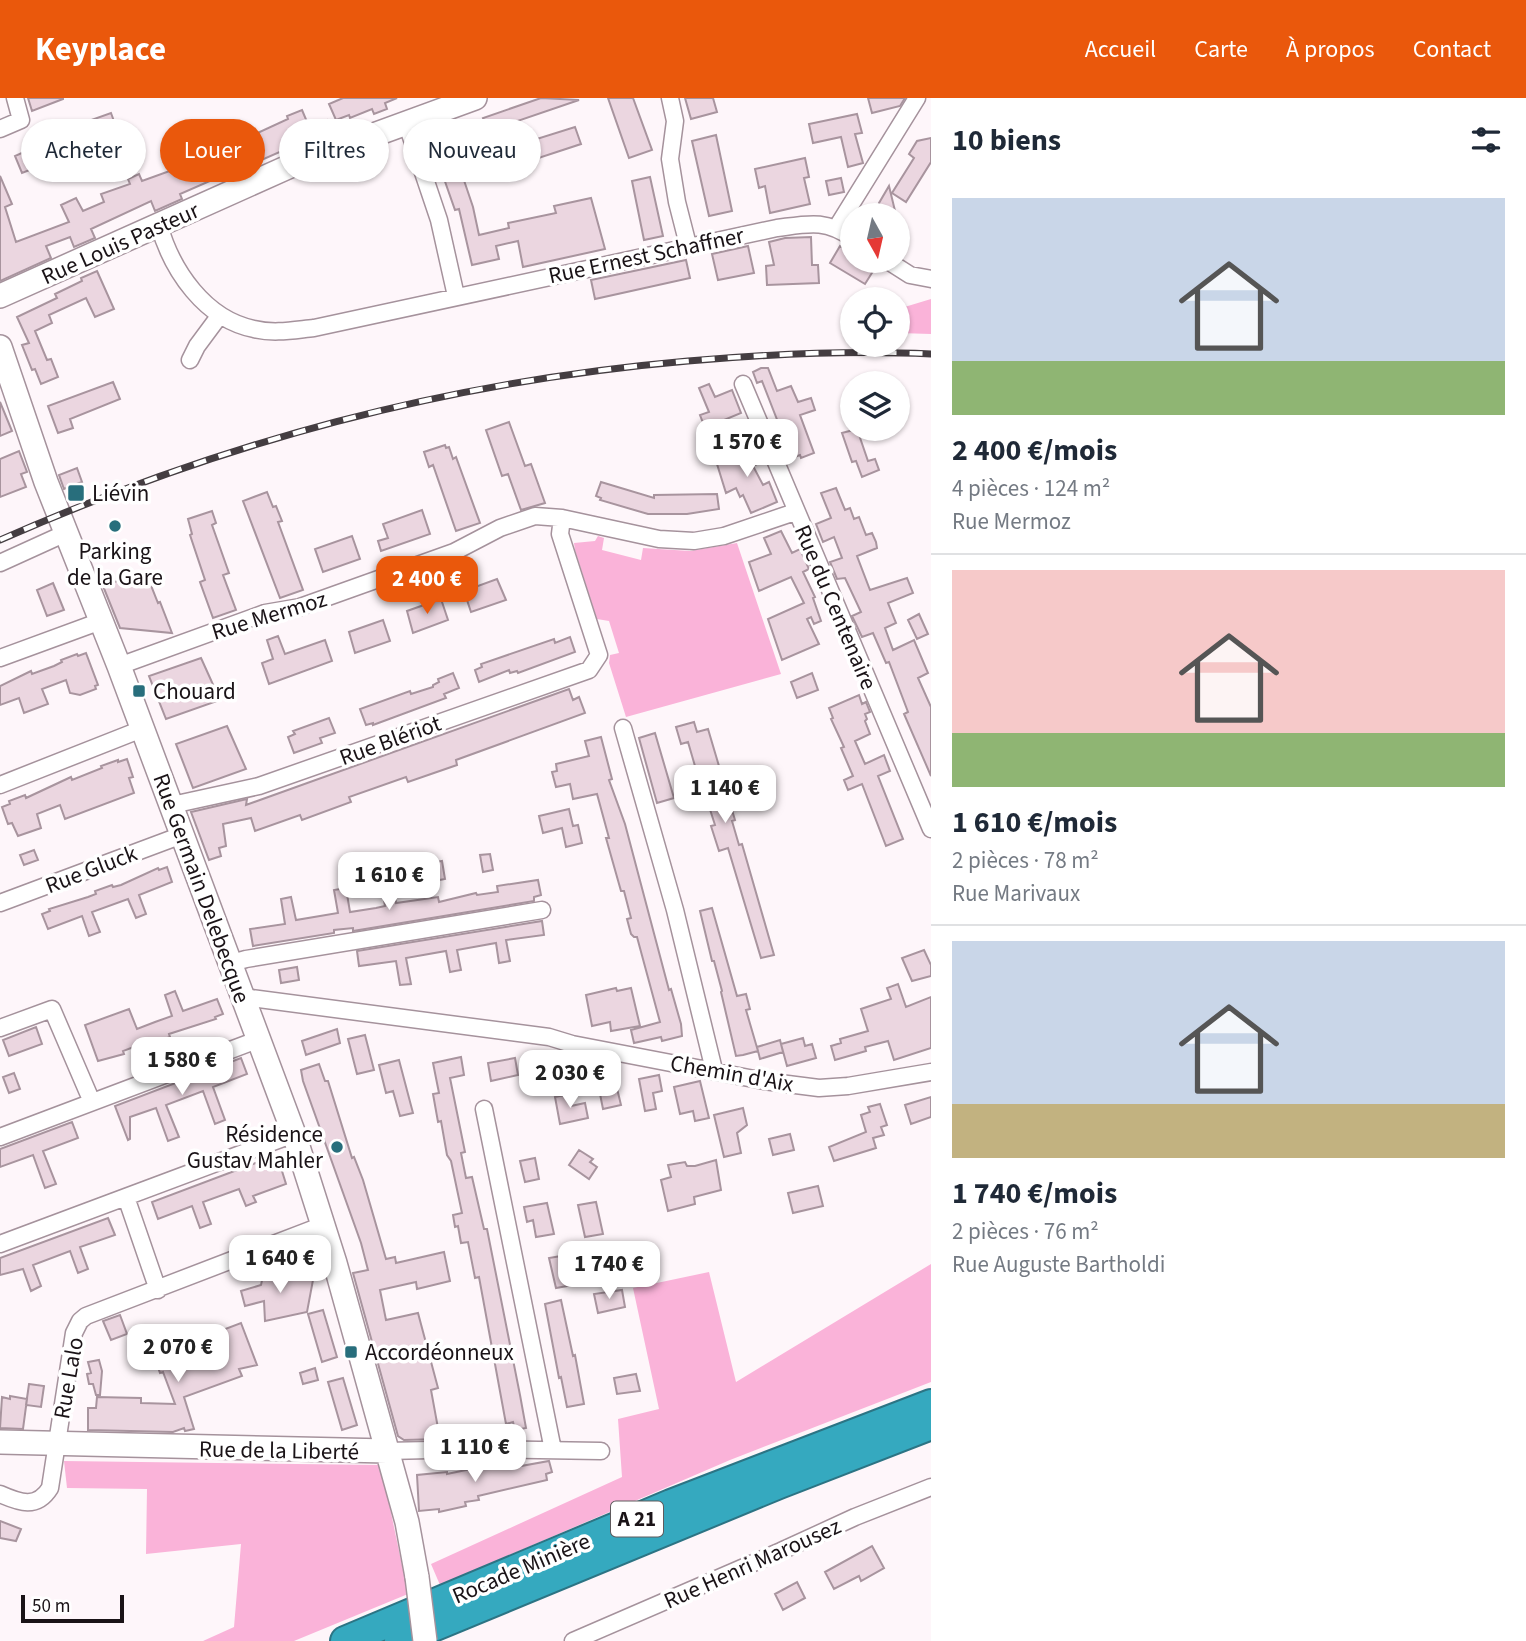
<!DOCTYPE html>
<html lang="fr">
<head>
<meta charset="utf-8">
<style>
  body { margin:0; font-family:"Source Sans 3",sans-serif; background:#f2f2f3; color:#1f2937; height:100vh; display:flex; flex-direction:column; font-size:26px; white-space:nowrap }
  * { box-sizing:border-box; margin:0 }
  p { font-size:23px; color:#747a83 }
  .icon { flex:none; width:38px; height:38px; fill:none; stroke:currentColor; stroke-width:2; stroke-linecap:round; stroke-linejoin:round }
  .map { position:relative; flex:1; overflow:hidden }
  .drawer { display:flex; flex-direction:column; background:#fff; width:595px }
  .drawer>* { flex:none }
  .guide { position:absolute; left:21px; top:21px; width:665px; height:63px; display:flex; gap:14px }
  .needle { width:46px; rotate:172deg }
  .controls { position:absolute; left:840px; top:105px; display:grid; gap:14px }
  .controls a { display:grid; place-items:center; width:70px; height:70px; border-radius:50%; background:#fff; box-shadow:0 2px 5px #0004; font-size:35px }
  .scale { position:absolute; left:21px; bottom:18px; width:103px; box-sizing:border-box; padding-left:7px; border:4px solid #1a1317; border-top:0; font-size:19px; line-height:24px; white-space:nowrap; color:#1a1317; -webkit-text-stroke:5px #fff; paint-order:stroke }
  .price { position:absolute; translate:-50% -60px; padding:0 16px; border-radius:14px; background:#fff; color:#222; font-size:23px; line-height:46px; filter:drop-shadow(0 2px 4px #0008) }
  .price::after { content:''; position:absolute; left:50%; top:42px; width:21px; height:16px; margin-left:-10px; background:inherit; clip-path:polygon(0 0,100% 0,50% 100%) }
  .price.selected { background:#ea580c; color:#fff }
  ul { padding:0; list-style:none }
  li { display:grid; align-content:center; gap:14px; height:371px; padding:0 21px }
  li+li { border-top:2px solid #e0e1e3 }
  li span { display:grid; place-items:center; height:217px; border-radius:0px; color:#555 }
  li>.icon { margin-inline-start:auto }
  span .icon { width:126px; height:126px; fill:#fffc; stroke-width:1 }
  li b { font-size:30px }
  h2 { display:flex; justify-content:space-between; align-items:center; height:84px; padding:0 21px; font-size:30px }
  .tag { padding:0 24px; border-radius:32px; background:#fff; box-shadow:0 2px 5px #0004; font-size:24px; line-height:63px }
  .tag.selected { background:#ea580c; color:#fff }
  header { display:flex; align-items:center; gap:42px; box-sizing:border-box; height:98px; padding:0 35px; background:#ea580c; color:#fff }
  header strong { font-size:33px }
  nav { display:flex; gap:38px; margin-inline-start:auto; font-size:24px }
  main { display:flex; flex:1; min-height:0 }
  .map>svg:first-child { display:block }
  .green { fill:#fab3d9 }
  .building { fill:#ebd6e0; stroke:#a8949e; stroke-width:2 }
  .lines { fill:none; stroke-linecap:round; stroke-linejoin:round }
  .street-casing { stroke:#a5929c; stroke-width:19 }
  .secondary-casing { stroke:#a5929c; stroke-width:26 }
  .highway-casing { stroke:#2c7484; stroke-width:32 }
  .street { stroke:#fff; stroke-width:16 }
  .secondary { stroke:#fff; stroke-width:23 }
  .highway { stroke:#35a9bf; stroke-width:28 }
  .rail-casing { stroke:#443d41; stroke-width:7 }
  .rail { stroke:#fff; stroke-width:4.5; stroke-dasharray:13; stroke-linecap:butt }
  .secondary-bridge-casing { stroke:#a5929c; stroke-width:26; stroke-linecap:butt }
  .secondary-bridge { stroke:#fff; stroke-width:23 }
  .poi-dot { fill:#286e7c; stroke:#fff; stroke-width:2.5 }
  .labels { text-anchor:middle; stroke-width:7; stroke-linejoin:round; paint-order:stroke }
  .shield { fill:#fff; stroke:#5f5a5d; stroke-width:2 }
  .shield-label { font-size:21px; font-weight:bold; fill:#1a1317 }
  .street-label { font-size:23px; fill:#1a1317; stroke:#fff }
  .poi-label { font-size:23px; fill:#1a1317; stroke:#fff; text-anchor:start }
</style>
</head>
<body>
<header>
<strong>Keyplace</strong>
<nav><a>Accueil</a><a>Carte</a><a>À propos</a><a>Contact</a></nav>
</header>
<main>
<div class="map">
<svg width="931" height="1543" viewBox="0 0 931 1543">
  <rect width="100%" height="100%" fill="#fef6fa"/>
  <path class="green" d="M931,201V236L898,235V211Z
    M598,438L604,440L602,452L641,462L643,450L690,453L737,445L781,576L626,619L609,565L610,557L619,555L609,523L597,521L575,452L574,445L595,443Z
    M931,1166V1284L730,1362L440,1487L431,1466L622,1379L618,1321L659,1311L633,1190L709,1174L736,1284Z
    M64,1363L381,1367L408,1496L294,1543H203L234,1529L241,1446L146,1456L147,1391L67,1390Z"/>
  <path class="building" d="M28,0H63V1L32,13Z
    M343,0H397L385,5L387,11L374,16L372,11L350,20L349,17L336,22L329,6Z
    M541,0L579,2L488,33L483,20Z
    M608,0H633L652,52L629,60Z
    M685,0H713L717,14L691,21Z
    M868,0H905L900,8L872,15Z
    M302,12L310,31L295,37L298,46L257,64L253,55L234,64L227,49L288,21L287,18Z
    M111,15L119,37L84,48L77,27Z
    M857,16L862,35L855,36L863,65L848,69L841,39L813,45L809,26Z
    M327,22L333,37L322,41L316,27Z
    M446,29L473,109L479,137L509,130L508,125L556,115L554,108L591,100L605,151L523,169L518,143L496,148L499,161L472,167L459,111L455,112L428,35Z
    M575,29L581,46L496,74L489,56Z
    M716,37L732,113L709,118L692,43Z
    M931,40V64L906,104L892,95L914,60L909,56L917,43Z
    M44,45L54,67L34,75L32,71L22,75L15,58Z
    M228,56L235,72L180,96L182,101L155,113L151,103L91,131L95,140L74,149L70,139L46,148L51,160L0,183V78L12,106L5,109L16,144L69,124L61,107L76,100L83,113L104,104L101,96L130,86L128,81L139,76L142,83L189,66L192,72Z
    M805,60L809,79L804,80L810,106L770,115L765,88L759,90L755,71Z
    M650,79L663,138L644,142L632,83Z
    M841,80L844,94L829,97L826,83Z
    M889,88L896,117H881L879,105Z
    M811,139L812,167H818L819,185L767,187L766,168L774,167L769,144L785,140Z
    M748,148L754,175L718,182L712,156Z
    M840,148L852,156V163H864L875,170L865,186L830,165Z
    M686,162L690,180L595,201L591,182Z
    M97,173L114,211L95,219L86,200L49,217L52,225L35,233L47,262L51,261L58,279L41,286L35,271L32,272L22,247L29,245L17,219L57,200L55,196L82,183L81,180Z
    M761,270H768L777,293L791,288L798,304L811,300L815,312L800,317L814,355L801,360L800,357L792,360L762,283L757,285L753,274Z
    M113,284L120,301L70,321L73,330L58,335L48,308Z
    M709,286L715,299L732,292L741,315L705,330L700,317L709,314L699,290Z
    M0,304L12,333L0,338Z
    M509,324L525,368L531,366L545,405L521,412L508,376L502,378L486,332Z
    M857,331L868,363L875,361L879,372L862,379L856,363L852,364L842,335Z
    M754,344L761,364L753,368L763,387L769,384L777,404L751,415L743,397L740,399L736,390L726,395L717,366L745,355L743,349Z
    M445,347L446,350L449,349L453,361L456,359L480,425L456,433L433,367L429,369L424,354Z
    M19,353L27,374L21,376L26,389L0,399V361Z
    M77,370L82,384L64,391L59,377Z
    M601,384L654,400V397L717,396L719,411L687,416H648L600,402L601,400L596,398Z
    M836,390L845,412L850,410L854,421L859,419L866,437L872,435L876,444L877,450L857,458L870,492L907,480L913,495L888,505L896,525L885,530L893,552L914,542L928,575L918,580L931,609V678L904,616L908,614L889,564L886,565L873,535L862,539L852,518L861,514L845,480L837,481L830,464L842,460L834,439L823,444L816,426L831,420L821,395Z
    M267,394L273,409L276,408L282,423L278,424L303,492L280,500L243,403Z
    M422,412L430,436L381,453L378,443L388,440L383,426Z
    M212,413L216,425L212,427L229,475L223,477L236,512L213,520L200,484L205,482L190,437L192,436L188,421Z
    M781,433L792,455L800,451L809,471L803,474L815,499L813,500L821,523L814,526L811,519L807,521L819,546L782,562L768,521L804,505L791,479L759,493L749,464L771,456L764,440Z
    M352,438L360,461L323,474L315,451Z
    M143,474L146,481L148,480L158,505L160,504L172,535L120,530L103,488Z
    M497,481L506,502L471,514L464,493Z
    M53,485L64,512L47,518L37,492Z
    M441,501L448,522L413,535L407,513Z
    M919,516L928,536L917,541L908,522Z
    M383,522L390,543L355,555L349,534Z
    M278,538L285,556L325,542L332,563L269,586L262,565L273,561L267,542Z
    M570,539L575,554L518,575L517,573L510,575L509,572L479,584L475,572L482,569L481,566L554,541L555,545Z
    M86,555L98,587L95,588L96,591L80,597L70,595L66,582L42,591L48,606L24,615L19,600L0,607V588L31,573L32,576L54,568L62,564L61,562L77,556L78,558Z
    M201,560L220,602L166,621L149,578Z
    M453,575L459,590L444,596L446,600L373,627V625L366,627L360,611L410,593L411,596L433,589V587L439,584L438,581Z
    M812,575L818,592L797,600L791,584Z
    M569,591L573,602L579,599L585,615L456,662L457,667L408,684L406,679L349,699L351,704L302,722L300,717L255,733L251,720L223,726L226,748L219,750L221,758L209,762L191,714L247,701L246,707Z
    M859,597L862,606L866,604L870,614L865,616L867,621L865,623L870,636L855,643L865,666L884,657L890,673L878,678L903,741L886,748L862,686L848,692L844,682L853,678L841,650L844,649L831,621L833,620L829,610Z
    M329,620L335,635L320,640L322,645L294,655L288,639L295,636L293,633Z
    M694,624L697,634L708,631L735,722L732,723L739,747L742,746L774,857L761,860L728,750L719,753L711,728L715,727L706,699H704L688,644L681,646L676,629Z
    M227,628L246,671L193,690L176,646Z
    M655,635L674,700L657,705L639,640Z
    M601,639L612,681L609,682L625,726L669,892L671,891L681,926L682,938L662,943L661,939L634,945L631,932L660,924L637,839H634L631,836L627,821L631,820L624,793H621L606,740H609L597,696L573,701L570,686L556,689L552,674L557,673L556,666L589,658L585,643Z
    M127,661L133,679L129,680L134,695L65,721L60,707L37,716L41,730L18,738L12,725L8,726L2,709L10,706L9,703L25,697L26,700L71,679L72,682L102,670L101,668L118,662V664Z
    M569,711L573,728L578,727L582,745L566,749L562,730L543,735L539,718Z
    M34,752L38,762L24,767L20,757Z
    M490,756L493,772L483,774L480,757Z
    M442,763L445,781L434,783L431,765Z
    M167,769L172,784L139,797L146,816L136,820L128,801L92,814L100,834L89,838L82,818L48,831L42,816L50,813L49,811L88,799L96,796L95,793L112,787L113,789L121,787L158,770L159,772Z
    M392,782L396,805L438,799L439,804L476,795L477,797L498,794L497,788L538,782L541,797L534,799V803L353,833V830L334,832V835L253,848L250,831L285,826L281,801L291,799L296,822L338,815L334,792L346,790L350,814L376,810L385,808L381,784Z
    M712,810L737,898L746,896L750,911L746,912L758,953L743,957L736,958L721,894L722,893L714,863H712L700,813Z
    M542,823L544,837L506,842L510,863L499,865L496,845L457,852L461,872L455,873L450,874L446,853L406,860L411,886L400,887L396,863L359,868L357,853Z
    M924,852L931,867V878L912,883L902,860Z
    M297,869L299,882L281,885L279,872Z
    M898,886L906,909L931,899V950L894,962L888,943L865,949L866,953L835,962L831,948L841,945L840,941L868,933L861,911L891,901L887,890Z
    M616,890L617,893L631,890L640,928L611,933L610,924L592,928L586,897Z
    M175,893L183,913L217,901L223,916L215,919L216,921L169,936L170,939L154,945L152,942L123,953L124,956L98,963L85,927L129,911L137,931L155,924L172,918L165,897Z
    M36,929L42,946L9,958L3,942Z
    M337,931L340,945L306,957L302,943Z
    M365,937L374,972L357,976L348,941Z
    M803,940L805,948L812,946L816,960L787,968L781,946Z
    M780,942L783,954L760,961L757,949Z
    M461,959L464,977L450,980L465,1054L461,1055L466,1080L472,1079L484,1131H487L520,1297L526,1330L515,1332L513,1324L506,1326L479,1179L475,1180L468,1144L461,1145L458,1128L455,1129L453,1117L462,1115L451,1063L447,1057L441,1023L438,1024L433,996L439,995L433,965Z
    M241,960L247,976L213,989L225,1022L215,1026L203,993L166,1007L179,1039L168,1043L156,1010L130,1019V1041L128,1042L115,1008Z
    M515,960L518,977L491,983L488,965Z
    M399,962L413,1015L400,1018L393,993L386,995L379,967Z
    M319,966L325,983H328L352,1060L354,1059L363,1082L386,1161L395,1159L396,1165L444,1154L450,1183L417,1191L416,1184L380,1192L386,1222L418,1215L438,1290L431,1292L440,1341L404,1342L398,1338L353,1175L368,1172L361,1145L303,983L301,972Z
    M14,975L20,991L9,995L3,979Z
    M659,977L662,993L653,995L656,1011L645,1013L639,981Z
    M615,982L621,1007L603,1011L598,986Z
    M700,983L709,1020L695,1023L693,1013L680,1016L674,989Z
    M569,996L571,1008L585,1005L588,1020L560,1026L555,999Z
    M931,999V1019L911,1026L905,1007Z
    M880,1006L887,1027L881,1029L884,1037L873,1040L876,1050L834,1063L829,1049L866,1034L861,1017L870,1014L868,1009Z
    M743,1010L747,1027L737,1035L741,1055L724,1059L714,1017Z
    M72,1024L78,1040L43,1053L56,1086L45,1090L33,1057L0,1069V1051Z
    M790,1036L794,1052L773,1057L769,1041Z
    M579,1052L593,1061L590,1064L597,1069L589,1081L569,1067Z
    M277,1057L286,1086L253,1098L256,1104L246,1108L239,1091L203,1104L211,1126L200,1130L192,1108L158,1121L152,1104Z
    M535,1060L539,1081L525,1084L520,1063Z
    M716,1062L721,1092L694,1099L695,1106L668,1113L661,1082L671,1079L668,1067L685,1064L687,1068H695Z
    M818,1088L823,1108L793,1115L788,1095Z
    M596,1104L603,1136L585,1139L578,1107Z
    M547,1105L554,1136L536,1139L533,1122L527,1124L524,1109Z
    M108,1120L115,1137L80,1149L88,1171L78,1175L70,1153L33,1167L41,1188L31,1193L23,1171L0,1177V1160Z
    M567,1157L573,1187L556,1190L549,1160Z
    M264,1173L313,1182L307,1214L265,1223L264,1203L245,1208L241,1193L261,1187Z
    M622,1192L625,1209L598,1215L594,1196Z
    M561,1202L573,1258L575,1257L584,1306L567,1309L561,1279L559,1280L545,1206Z
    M323,1212L337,1259L322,1264L308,1216Z
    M120,1217L127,1236L111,1242L103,1223Z
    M241,1225L257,1267L239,1271L242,1278L184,1299L194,1331L185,1333L184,1330L173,1334L88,1332V1310H96L97,1299L141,1300V1305L175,1306L163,1274L160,1275L154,1258Z
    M99,1262L102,1273L100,1297H96L93,1286H89L87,1276L91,1275L88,1264Z
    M315,1270L318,1282L303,1286L300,1275Z
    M636,1276L640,1293L617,1296L614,1280Z
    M343,1280L357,1327L342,1332L328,1284Z
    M29,1286L44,1288L41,1309L26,1307Z
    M10,1298L27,1301L23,1331L0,1330L2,1299L10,1301Z
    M509,1363L510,1370L549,1363L552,1374L546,1376L547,1382L478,1398L479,1402L465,1404L466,1408L439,1414V1411L419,1413L417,1377L447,1374V1376Z
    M0,1423L21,1431L16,1443L0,1440Z
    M872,1448L884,1470L861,1483L859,1478L834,1491L825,1474Z
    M797,1484L805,1500L783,1512L775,1496Z"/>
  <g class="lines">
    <defs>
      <path id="street" d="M670,0L675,23L670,61L677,104L688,147
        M406,24L439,122L456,198
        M0,31L21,22L15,0
        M159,127C172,173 205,221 254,231C274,236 294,232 314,230L777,130C808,126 825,121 852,140
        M837,129L917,0
        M888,163L910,177L931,181
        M190,262L197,248L220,217
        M743,286L931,731
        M0,465L66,435
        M0,560L101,523
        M119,568L265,515L300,509L454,454L500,430L535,418L562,420L659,441L694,443L724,438L795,414
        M623,630L675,812L714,972
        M0,687L142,631
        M172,707L259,688L589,572L599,557L560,436L562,420
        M0,805L182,737
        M228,866L246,861L542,812
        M243,899L549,939L572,946L764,983L819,990L848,988L931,974
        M0,930L52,911L92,1004
        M484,1011L553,1352
        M0,1039L257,942
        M126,1099L158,1192
        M0,1146L294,1036
        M387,1353L473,1351L601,1353
        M0,1396C20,1405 37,1411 50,1390L74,1235L80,1223L86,1218L323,1127
        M573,1543L781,1453L855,1419L931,1389"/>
      <path id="secondary" d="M0,198L297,65L475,0
        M0,249L46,384L119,568L294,1036L335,1165L407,1424L417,1479
        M0,1344L387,1353"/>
      <path id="highway" d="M345,1543L671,1406L931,1306
        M399,1543L779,1386L931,1327"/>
    </defs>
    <use href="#street" class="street-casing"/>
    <use href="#secondary" class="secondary-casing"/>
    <use href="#highway" class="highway-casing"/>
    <use href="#street" class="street"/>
    <use href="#secondary" class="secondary"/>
    <use href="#highway" class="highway"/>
    <defs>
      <path id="rail" d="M0,442C223,344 445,284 688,263C769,256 850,252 931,256"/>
    </defs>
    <use href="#rail" class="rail-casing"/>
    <use href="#rail" class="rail"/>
    <defs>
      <path id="secondary-bridge" d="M417,1479L425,1543"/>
    </defs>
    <use href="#secondary-bridge" class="secondary-bridge-casing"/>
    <use href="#secondary-bridge" class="secondary-bridge"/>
  </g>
  <g class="poi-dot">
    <rect x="67" y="386" width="18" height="18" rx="3.5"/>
    <circle cx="115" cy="428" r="7"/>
    <rect x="132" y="586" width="14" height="14" rx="3.5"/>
    <circle cx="337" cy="1049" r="7"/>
    <rect x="344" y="1247" width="14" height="14" rx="3.5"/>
  </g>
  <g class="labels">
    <rect class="shield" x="611" y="1403.5" width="52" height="35" rx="5"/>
    <g class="shield-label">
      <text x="637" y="1428">A 21</text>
    </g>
    <g class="street-label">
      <text transform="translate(120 145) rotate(-24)" y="8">Rue Louis Pasteur</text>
      <text transform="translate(646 157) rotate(-12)" y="8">Rue Ernest Schaffner</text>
      <text transform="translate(836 509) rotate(67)" y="8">Rue du Centenaire</text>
      <text transform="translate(269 517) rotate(-17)" y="8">Rue Mermoz</text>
      <text transform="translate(390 642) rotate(-20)" y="8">Rue Blériot</text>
      <text transform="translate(91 771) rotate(-21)" y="8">Rue Gluck</text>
      <text transform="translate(202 790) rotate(70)" y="8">Rue Germain Delebecque</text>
      <text transform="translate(732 975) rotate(10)" y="8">Chemin d'Aix</text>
      <text transform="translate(68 1280) rotate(-80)" y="8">Rue Lalo</text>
      <text transform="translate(279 1352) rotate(1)" y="8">Rue de la Liberté</text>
      <text transform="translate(752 1465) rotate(-24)" y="8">Rue Henri Marousez</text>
      <text transform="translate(521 1470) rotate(-23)" y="8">Rocade Minière</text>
    </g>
    <g class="poi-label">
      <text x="92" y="403">Liévin</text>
      <text x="115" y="461" text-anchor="middle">Parking<tspan x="115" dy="26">de la Gare</tspan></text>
      <text x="153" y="601">Chouard</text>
      <text x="323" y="1044" text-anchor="end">Résidence<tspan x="323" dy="26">Gustav Mahler</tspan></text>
      <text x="365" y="1262">Accordéonneux</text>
    </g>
  </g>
</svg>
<div class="controls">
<a><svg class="needle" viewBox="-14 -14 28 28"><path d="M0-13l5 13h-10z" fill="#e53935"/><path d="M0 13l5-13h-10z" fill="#747a83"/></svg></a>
<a><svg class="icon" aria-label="locate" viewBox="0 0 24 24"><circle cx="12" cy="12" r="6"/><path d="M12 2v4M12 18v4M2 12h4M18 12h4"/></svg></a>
<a><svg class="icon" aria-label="layers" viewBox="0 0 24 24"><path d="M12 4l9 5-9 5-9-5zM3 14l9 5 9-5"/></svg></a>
</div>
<div class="scale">50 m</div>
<b class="price" style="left:747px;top:381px">1 570 €</b>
<b class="price selected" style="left:427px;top:518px">2 400 €</b>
<b class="price" style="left:725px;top:727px">1 140 €</b>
<b class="price" style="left:389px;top:814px">1 610 €</b>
<b class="price" style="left:182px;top:999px">1 580 €</b>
<b class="price" style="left:570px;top:1012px">2 030 €</b>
<b class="price" style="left:280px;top:1197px">1 640 €</b>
<b class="price" style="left:609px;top:1203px">1 740 €</b>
<b class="price" style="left:178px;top:1286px">2 070 €</b>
<b class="price" style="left:475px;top:1386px">1 110 €</b>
<div class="guide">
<a class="tag">Acheter</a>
<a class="tag selected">Louer</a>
<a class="tag">Filtres</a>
<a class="tag">Nouveau</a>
</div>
</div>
<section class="drawer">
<h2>10 biens<svg class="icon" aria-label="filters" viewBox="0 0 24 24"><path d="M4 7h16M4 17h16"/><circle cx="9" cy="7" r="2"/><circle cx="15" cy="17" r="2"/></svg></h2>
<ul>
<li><span style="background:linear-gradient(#c9d6e8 75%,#8fb573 0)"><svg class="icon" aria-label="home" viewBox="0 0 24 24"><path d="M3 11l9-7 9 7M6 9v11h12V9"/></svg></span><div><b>2 400 €/mois</b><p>4 pièces · 124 m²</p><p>Rue Mermoz</p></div></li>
<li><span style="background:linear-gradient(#f6c9c9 75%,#8fb573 0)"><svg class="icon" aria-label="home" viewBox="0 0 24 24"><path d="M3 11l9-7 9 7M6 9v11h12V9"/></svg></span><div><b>1 610 €/mois</b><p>2 pièces · 78 m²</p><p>Rue Marivaux</p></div></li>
<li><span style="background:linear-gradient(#c9d6e8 75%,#c2b280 0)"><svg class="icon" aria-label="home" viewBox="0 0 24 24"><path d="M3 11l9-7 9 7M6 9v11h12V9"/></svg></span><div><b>1 740 €/mois</b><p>2 pièces · 76 m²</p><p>Rue Auguste Bartholdi</p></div></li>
</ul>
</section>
</main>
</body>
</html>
